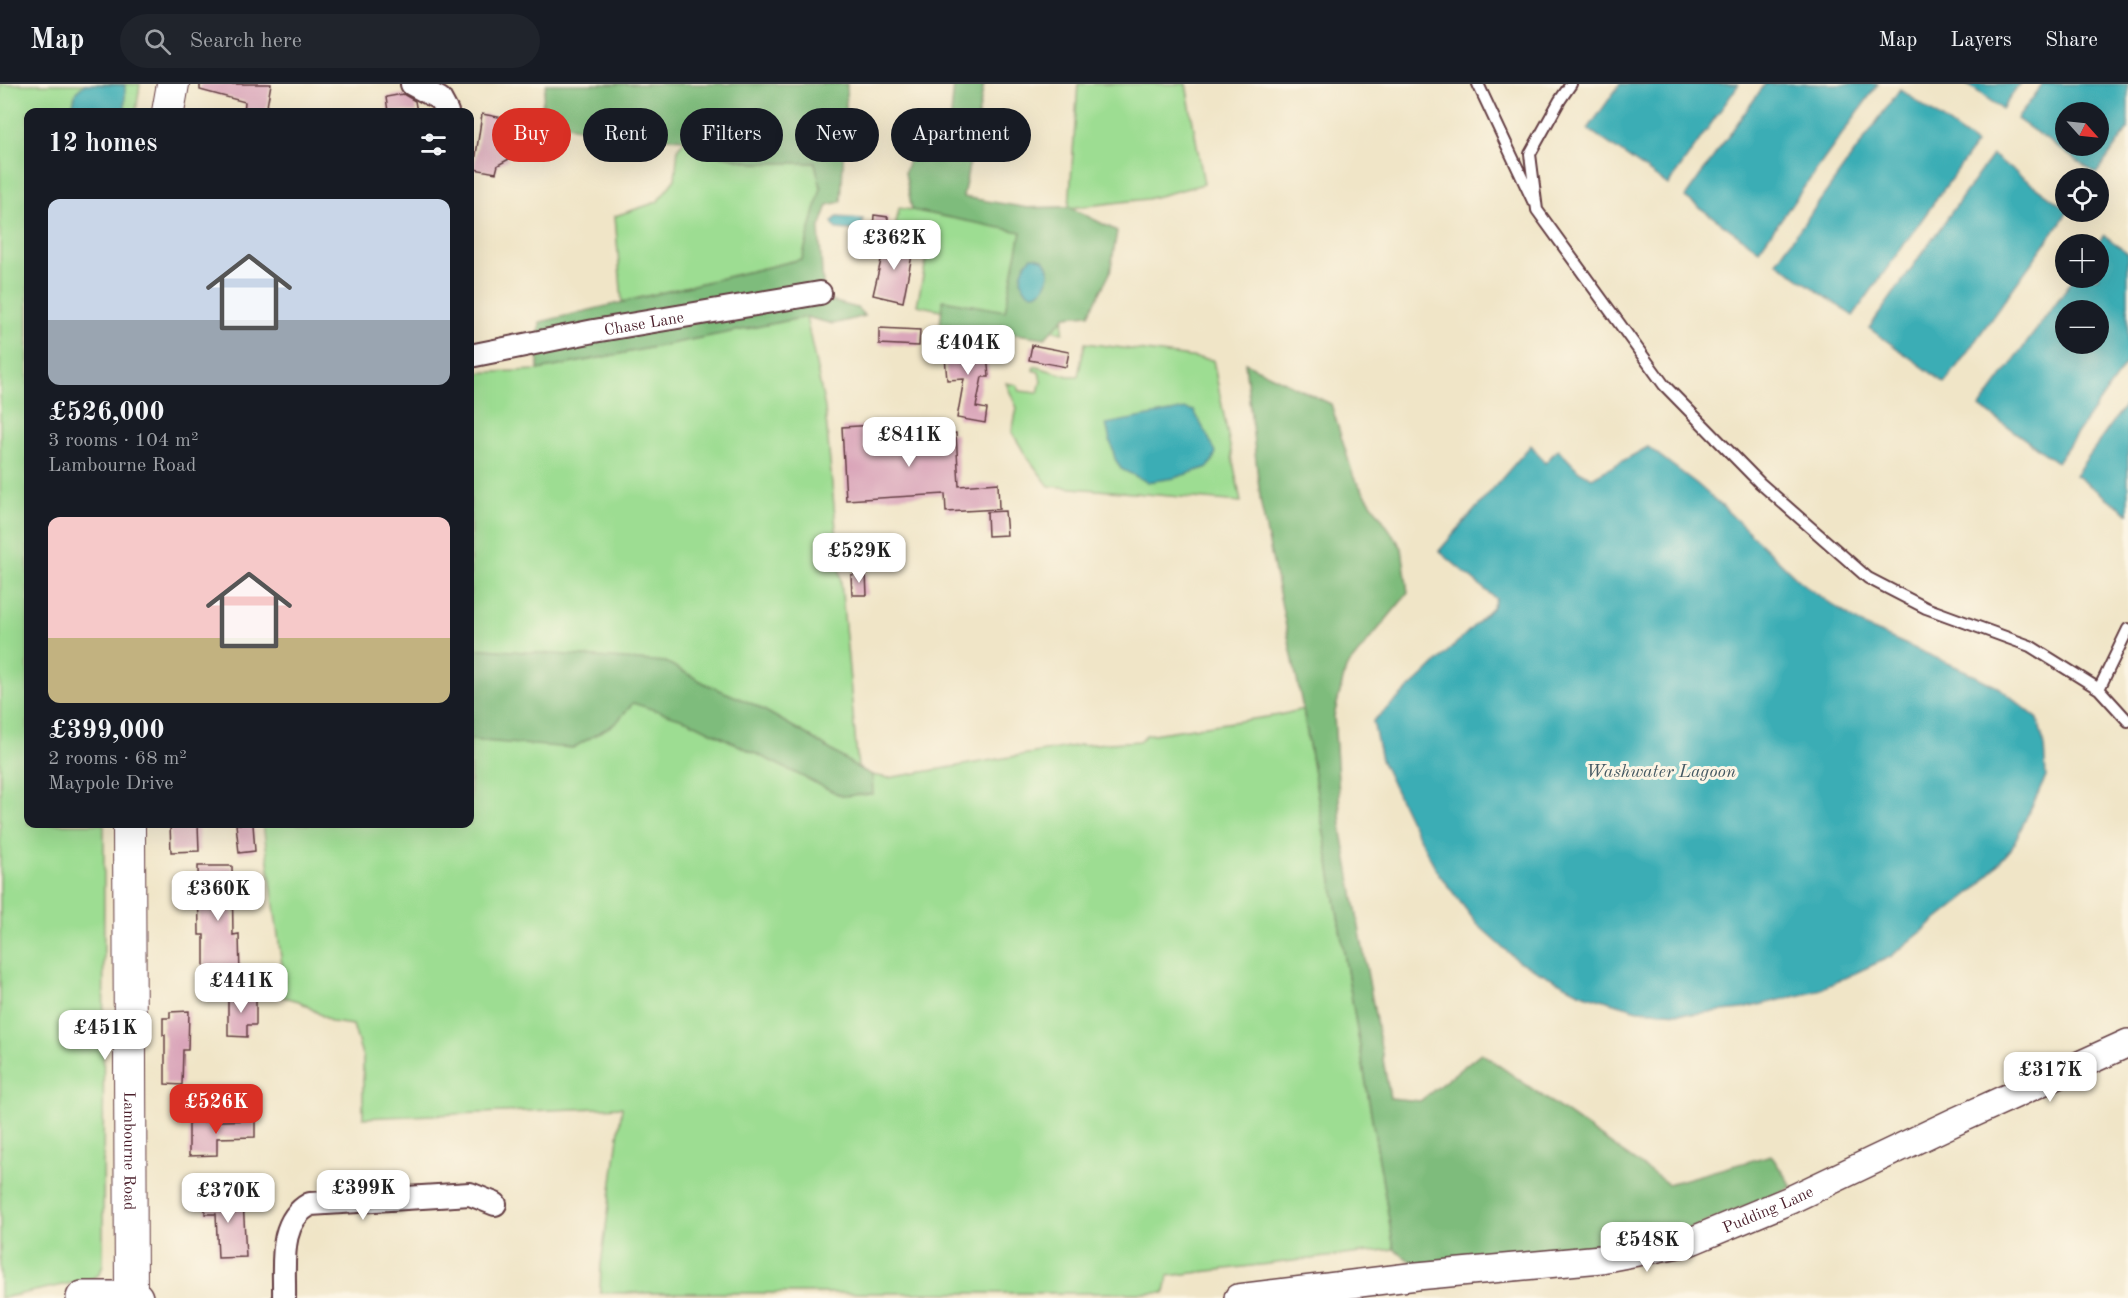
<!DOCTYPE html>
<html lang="en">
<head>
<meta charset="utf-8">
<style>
  body { margin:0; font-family:"Old Standard TT",serif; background:#20242c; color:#f1f3f6; height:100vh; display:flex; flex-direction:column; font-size:22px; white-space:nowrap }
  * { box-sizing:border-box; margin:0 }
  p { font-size:20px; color:#9ea1a6 }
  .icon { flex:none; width:33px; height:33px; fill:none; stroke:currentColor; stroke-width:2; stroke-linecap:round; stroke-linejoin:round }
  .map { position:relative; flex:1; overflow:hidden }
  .panel { position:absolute; left:24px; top:24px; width:450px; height:720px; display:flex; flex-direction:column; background:#171b24; border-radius:12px; box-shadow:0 6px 24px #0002 }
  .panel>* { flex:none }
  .hud { position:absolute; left:492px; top:24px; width:570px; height:54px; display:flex; gap:12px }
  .needle { width:39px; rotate:117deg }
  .controls { position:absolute; left:2055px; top:18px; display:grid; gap:12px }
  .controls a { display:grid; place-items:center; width:54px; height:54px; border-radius:50%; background:#171b24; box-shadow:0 6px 24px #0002; font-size:30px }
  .price { position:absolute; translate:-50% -51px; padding:0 14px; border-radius:12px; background:#fff; color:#222; font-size:20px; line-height:39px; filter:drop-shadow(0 2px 3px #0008) }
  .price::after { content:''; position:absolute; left:50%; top:36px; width:18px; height:14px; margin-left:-9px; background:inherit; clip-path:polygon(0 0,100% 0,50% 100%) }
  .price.current { background:#d93025; color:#fff }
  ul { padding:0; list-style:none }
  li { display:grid; align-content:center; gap:12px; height:318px; padding:0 24px }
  li span { display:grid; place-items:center; height:186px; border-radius:12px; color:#555 }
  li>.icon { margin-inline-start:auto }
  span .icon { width:108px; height:108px; fill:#fffc; stroke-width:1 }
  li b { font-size:26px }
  h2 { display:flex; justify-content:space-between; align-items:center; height:72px; padding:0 24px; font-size:26px }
  .pill { padding:0 21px; border-radius:27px; background:#171b24; box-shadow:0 6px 24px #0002; font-size:21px; line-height:54px }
  .pill.current { background:#d93025; color:#fff }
  header { display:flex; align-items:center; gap:36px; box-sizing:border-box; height:84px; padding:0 30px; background:#171b24; border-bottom:2px solid #363941 }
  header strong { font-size:28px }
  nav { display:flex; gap:33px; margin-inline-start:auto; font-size:21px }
  .search { width:420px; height:54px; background:#20242c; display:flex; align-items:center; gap:15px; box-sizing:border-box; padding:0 21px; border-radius:33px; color:#9ea1a6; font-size:22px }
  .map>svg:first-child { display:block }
  .green { fill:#9ddd92; stroke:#747e5e; stroke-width:1.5 }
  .forest { fill:#7ebc7c; stroke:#646e54; stroke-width:1.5 }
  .water { fill:#3badb5; stroke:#426670; stroke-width:1.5; fill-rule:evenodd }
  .building { fill:#daa6ba }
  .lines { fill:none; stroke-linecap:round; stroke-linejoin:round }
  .service-casing { stroke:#633d42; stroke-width:14 }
  .minor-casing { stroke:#633d42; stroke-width:26 }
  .tertiary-casing { stroke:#633d42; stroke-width:30 }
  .secondary-casing { stroke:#633d42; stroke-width:34 }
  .primary-casing { stroke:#633d42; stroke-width:36 }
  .service { stroke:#fff; stroke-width:10 }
  .minor { stroke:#fff; stroke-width:22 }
  .tertiary { stroke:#fff; stroke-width:27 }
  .secondary { stroke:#fff; stroke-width:32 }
  .primary { stroke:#fff; stroke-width:33 }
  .labels { text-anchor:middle; stroke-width:6; stroke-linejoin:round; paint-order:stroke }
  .street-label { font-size:16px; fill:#4a1f2b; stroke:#fcf5e5 }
  .water-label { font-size:18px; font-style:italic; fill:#445862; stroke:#fcf5e5 }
</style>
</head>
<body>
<header>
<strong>Map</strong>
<div class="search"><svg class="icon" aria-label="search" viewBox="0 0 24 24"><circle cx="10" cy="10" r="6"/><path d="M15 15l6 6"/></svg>Search here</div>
<nav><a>Map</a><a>Layers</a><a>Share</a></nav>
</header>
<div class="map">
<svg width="2128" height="1214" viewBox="0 0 2128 1214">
  <rect width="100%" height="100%" fill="#fcf5e5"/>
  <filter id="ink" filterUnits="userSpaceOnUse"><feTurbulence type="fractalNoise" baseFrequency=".0167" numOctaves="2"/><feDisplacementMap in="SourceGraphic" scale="12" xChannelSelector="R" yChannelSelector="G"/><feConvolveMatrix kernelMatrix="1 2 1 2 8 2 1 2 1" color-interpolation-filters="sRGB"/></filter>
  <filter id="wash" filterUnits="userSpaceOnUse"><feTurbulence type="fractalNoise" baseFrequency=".008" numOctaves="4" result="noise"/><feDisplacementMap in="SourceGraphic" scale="24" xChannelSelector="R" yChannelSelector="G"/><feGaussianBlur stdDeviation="1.35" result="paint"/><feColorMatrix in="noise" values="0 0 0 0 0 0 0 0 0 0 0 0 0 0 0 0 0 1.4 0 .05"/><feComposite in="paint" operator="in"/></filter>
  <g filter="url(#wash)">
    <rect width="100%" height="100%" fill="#f0e5c7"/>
    <path class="green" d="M0,0H140L136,28H28V740H104L103,1180L100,1190L91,1195L2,1214H0Z
      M1078,0H1186L1204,100L1147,115L1070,124L1063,248L999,239L917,221L930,158L894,150L899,124L912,126L1069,123Z
      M686,55L720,71L815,79L822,104L802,175L622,218L615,132L657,118L675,95L678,64Z
      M806,233L825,324L858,684L872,691L888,694L1080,661L1140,657L1146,651L1280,631L1303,625L1394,1165L1168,1192L1165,1209H600L601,1181L622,1023L363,1034V974L353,941L332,938L299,917L279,912L284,896L263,740H470V289L538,286Z
      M1085,259L1213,276L1241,418L1049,402L1025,370L1012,348L1017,324L1006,299L1017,301L1020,307L1038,309L1041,297L1039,288L1033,286L1034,282L1068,292H1078Z"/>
    <path class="forest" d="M546,0H847L841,118L828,121L819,146L823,201L539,251L540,238L802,175L821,104L815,79H754L720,71L686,55L627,52L573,43L541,27Z
      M954,0H984L963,113L1028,124L1069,123L1117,147L1110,189L1089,230L1066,232L1045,254L940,240L943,216L1005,227L1021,148L912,126L905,88L914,60L949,53Z
      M824,215L857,224L865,232L833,240L806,233L538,286V264Z
      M1245,279L1331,320L1354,394L1402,464L1408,509L1346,584L1334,632L1341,743L1390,1014L1420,1017L1481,969L1668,1100L1771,1071L1792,1103L1684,1147L1595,1162L1415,1181L1394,1165L1303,625L1261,421Z
      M470,564L666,578L706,600L755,621L811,653L858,684L872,691L873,710L842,712L689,637L633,619L616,639L573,664L470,656Z"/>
    <path class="water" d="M85,0L125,1V28H71L76,8Z
      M1620,0H1739L1668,101L1588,45Z
      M1765,0H1878L1759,166L1685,113Z
      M1967,0H2020L2002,25Z
      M2043,0H2128V45L2096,90L2017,35ZM2066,28H2098V62H2066Z
      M1900,5L1976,60L1853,232L1776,178Z
      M1992,71L2065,124L2066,128H2068L1945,299L1869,244Z
      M837,133L863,135L862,147L836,145L832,138Z
      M2104,151L2128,169V277L2057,378L1980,323L2074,194H2098L2097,160ZM2066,226H2098V260H2066Z
      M1032,173C1065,173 1043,222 1027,207C1016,197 1022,181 1032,173Z
      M2128,317V429L2075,391Z
      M1186,325L1194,327L1216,368L1213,376L1208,383L1174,394L1147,398L1121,385L1115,375L1106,340Z
      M1531,361L1545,379L1558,365L1579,387L1592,394L1648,363L1697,400L1723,423L1805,502L1864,542L1968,588L2001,605L2038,635L2044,660L2046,693L2011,765L1978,803L1890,873L1814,908L1742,925L1692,930L1638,926L1581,909L1518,877L1477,840L1439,790L1410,737L1381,676L1373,637L1423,592L1492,524L1496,515L1439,467Z"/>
    <g id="blocks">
      <path class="building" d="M200,0H271L266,28H244L245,18L200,6Z
        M403,10L415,17L417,28H388L386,13Z
        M482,30L504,34L499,65L509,75L498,81L496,89L474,85Z
        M874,131L888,133L887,148L873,147Z
        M886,155L914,161L903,218L873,211Z
        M879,244L920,246L919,262L879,260Z
        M961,259V261L986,259L989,293H982L976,323L987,325L985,339L957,334L964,295L947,296L944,261Z
        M1032,261L1069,268L1066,283L1029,276Z
        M892,340V347L908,346V352L956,349L959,402L998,399L999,425L946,428L945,410L846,416L842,343Z
        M1005,427L1007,451L988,452L987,428Z
        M866,489L867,511H852L851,491Z
        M170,740H198L199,767L171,768Z
        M236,740H253L255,767L239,769Z
        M198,782H232L233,851L239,850L240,893L204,894V851H199Z
        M228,909H247V915H256V941H247V953L228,952Z
        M189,927L188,966H183L182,1001L165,1000V951H163V934H170V928Z
        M255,1036V1053L217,1054V1071L189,1072V1038Z
        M239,1110V1116H243L246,1173L218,1174L216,1130H205V1111Z"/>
    </g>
  </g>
  <g filter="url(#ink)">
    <use href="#blocks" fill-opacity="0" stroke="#633d42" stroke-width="1.5"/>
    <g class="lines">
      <defs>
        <path id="service" d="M1478,0L1533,117
          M1571,0L1560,16L1530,70L1537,126L1664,301L1760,399L1868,494L1926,524L2030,562L2099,605L2128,637
          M2099,605L2128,545"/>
        <g id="minor">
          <path d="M412,0L440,15L447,28"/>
          <path id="s1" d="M470,272L594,247L820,209"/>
          <path d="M284,1214C285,1182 277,1138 310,1120L470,1110L495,1120"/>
        </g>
        <g id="tertiary">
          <path id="s2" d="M1238,1214L1417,1192L1601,1175L1689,1158L1790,1116L1954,1038L2128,959"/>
        </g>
        <g id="secondary">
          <path d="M168,28L173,0"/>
          <path id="s3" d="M129,740L131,1214"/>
        </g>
        <path id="primary" d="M83,1214H136"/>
      </defs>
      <use href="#service" class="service-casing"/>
      <use href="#minor" class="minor-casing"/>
      <use href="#tertiary" class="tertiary-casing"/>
      <use href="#secondary" class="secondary-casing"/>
      <use href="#primary" class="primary-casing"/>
      <use href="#service" class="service"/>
      <use href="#minor" class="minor"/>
      <use href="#tertiary" class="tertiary"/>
      <use href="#secondary" class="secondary"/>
      <use href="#primary" class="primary"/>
    </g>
  </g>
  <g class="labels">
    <g class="street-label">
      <text dy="6" stroke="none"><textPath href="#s1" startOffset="177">Chase Lane</textPath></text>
      <text dy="6" stroke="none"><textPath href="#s3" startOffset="327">Lambourne Road</textPath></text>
      <text dy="6" stroke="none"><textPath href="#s2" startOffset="540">Pudding Lane</textPath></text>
    </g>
    <g class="water-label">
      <text x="1661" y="693">Washwater Lagoon</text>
    </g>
  </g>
</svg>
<div class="controls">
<a><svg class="needle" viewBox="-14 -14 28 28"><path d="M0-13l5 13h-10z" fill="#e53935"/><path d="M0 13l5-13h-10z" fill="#9ea1a6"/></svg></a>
<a><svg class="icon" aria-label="locate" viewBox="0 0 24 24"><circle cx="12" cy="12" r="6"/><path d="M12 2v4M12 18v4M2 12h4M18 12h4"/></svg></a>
<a>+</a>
<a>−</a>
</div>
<b class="price" style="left:894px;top:187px">£362K</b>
<b class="price" style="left:968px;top:292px">£404K</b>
<b class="price" style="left:909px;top:384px">£841K</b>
<b class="price" style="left:859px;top:500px">£529K</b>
<b class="price" style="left:218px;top:838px">£360K</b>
<b class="price" style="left:241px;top:930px">£441K</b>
<b class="price" style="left:105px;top:977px">£451K</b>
<b class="price" style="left:2050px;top:1019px">£317K</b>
<b class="price current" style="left:216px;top:1051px">£526K</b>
<b class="price" style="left:363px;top:1137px">£399K</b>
<b class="price" style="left:228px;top:1140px">£370K</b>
<b class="price" style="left:1647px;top:1189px">£548K</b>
<div class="hud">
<a class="pill current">Buy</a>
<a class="pill">Rent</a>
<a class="pill">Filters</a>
<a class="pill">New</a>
<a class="pill">Apartment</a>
</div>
<section class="panel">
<h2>12 homes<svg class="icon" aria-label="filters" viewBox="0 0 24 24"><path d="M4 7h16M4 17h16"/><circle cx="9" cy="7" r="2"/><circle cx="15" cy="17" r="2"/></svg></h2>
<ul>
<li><span style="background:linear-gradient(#c9d6e8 65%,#9aa5b1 0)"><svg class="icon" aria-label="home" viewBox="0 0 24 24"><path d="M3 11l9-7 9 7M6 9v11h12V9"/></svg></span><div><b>£526,000</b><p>3 rooms · 104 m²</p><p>Lambourne Road</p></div></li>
<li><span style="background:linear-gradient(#f6c9c9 65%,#c2b280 0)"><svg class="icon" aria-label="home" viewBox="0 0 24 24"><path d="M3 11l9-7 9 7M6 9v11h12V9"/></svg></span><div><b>£399,000</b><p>2 rooms · 68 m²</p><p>Maypole Drive</p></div></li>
</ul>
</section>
</div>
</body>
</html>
